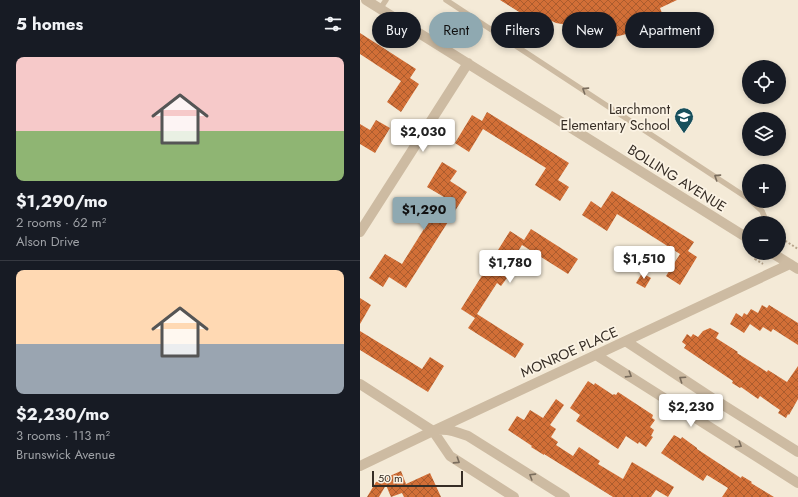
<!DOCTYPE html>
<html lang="en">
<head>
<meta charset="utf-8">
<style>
  body { margin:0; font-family:Jost,sans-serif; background:#242831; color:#f1f3f6; height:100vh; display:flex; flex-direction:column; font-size:15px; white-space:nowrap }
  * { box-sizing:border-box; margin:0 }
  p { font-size:13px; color:#9ea1a6 }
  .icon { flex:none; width:22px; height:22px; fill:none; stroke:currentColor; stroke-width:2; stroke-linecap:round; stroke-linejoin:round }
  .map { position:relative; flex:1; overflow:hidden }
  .details { display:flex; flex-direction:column; background:#171b24; width:360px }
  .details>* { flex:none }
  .guide { position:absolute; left:12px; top:12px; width:366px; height:36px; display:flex; gap:8px }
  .tools { position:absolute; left:382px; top:60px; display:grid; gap:8px }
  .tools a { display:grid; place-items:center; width:44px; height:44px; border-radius:50%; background:#171b24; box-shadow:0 2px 6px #0003; font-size:20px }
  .scale { position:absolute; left:12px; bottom:10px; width:91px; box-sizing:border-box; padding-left:4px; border:2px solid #362d25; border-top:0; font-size:11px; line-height:14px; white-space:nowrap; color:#362d25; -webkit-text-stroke:3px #fbf3e4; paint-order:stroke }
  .price { position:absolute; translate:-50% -34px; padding:0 9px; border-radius:4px; background:#fff; color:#222; font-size:13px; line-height:26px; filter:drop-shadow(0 1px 2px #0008) }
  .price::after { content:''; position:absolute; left:50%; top:24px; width:12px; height:9px; margin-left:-6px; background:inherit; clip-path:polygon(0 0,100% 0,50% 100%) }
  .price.current { background:#8fa9b1; color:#111 }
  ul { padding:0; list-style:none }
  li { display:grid; align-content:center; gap:8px; height:212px; padding:0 16px }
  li+li { border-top:1px solid #363941 }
  li span { display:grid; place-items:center; height:124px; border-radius:8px; color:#555 }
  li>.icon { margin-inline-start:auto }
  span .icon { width:72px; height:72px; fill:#fffc; stroke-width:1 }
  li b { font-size:17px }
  h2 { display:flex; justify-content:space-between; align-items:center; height:48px; padding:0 16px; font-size:17px }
  .pill { padding:0 14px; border-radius:18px; background:#171b24; box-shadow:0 2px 6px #0003; font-size:14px; line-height:36px }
  .pill.current { background:#8fa9b1; color:#111 }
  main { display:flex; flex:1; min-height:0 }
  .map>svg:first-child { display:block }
  .building { fill:url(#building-cross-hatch) }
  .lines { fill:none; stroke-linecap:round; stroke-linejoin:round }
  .path { stroke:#b8a58c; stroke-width:2; stroke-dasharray:2 2; stroke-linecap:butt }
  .lane { stroke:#cdbba2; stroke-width:5.5 }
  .street { stroke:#cdbba2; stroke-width:10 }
  .oneway { stroke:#7a6d5d }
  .labels { text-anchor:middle; stroke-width:3.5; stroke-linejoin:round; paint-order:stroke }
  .poi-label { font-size:14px; fill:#362d25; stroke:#fbf3e4; text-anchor:end }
  .street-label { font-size:14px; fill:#362d25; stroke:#fbf3e4 }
</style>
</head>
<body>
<main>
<section class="details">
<h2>5 homes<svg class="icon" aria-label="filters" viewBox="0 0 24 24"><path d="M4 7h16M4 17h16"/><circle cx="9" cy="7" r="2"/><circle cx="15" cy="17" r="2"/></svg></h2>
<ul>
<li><span style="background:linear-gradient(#f6c9c9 60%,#8fb573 0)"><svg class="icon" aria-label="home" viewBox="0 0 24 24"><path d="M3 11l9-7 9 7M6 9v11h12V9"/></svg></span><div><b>$1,290/mo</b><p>2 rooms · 62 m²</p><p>Alson Drive</p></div></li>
<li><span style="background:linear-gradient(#ffd9b3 60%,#9aa5b1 0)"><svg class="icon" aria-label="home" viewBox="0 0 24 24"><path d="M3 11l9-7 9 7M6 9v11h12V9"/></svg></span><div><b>$2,230/mo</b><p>3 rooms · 113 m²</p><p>Brunswick Avenue</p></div></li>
</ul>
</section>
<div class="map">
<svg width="438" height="497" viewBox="0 0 438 497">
  <defs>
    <pattern id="building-cross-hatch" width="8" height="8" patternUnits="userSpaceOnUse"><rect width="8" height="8" fill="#d26f37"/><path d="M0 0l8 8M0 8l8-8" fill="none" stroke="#ab5c2e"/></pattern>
  </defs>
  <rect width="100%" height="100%" fill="#f4ead7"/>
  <path class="building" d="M140,0H317L300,8L302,13L279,24L281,28L263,35L234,41L232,29L196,23L181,16L175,26L166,20L167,17Z
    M0,33L56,69L50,78L59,84L41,112L27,102L41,81L0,54Z
    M127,112L209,163L198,180L209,187L200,201L175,185L186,168L123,129L109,152L95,143L112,115L122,121Z
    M16,120L30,128L15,153L0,144V124L10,130Z
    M82,162L97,171L90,181L107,192L46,288L29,277L23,287L9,278L25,254L42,264L84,197L67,187Z
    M252,191L334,242L328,251L337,257L320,285L306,276L320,254L257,214L247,231L222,215L231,201L241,208Z
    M171,229L218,259L208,274L162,245L143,275L147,278L141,286L137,283L117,314L164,344L155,358L108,328L115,318L101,309L150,231L164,240Z
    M282,273L291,278L285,288L276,283Z
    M0,298L11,305L0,324Z
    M402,305L407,308L409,305L438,323V345L413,329L411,332L403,327L400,331L390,324L384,333L370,324L376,313L382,317L384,313L387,315L391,309L398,313Z
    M350,328L359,333L356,338L378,352L377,353L407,372L408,370L427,382L438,366V399L429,415L428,414L426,418L418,413L420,410L400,396L398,399L381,387L380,388L372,383L373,381L324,348L326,345L322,342L327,334L331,337L333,334L338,337L343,331Z
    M0,331L62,369L70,357L84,366L68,392L0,350Z
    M228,381L234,385L235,383L253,395L254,394L256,395L258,392L293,415L292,418L295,420L290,427L294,430L291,436L293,437L286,447L279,442L278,444L266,436L258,449L216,421L220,415L210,408Z
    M196,399L204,405L190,425L196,429L191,437L198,442L196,445L213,456L219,447L240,461L238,464L263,479L272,462L314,487L308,497L296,490L291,497H253L184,454V455L171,447L172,446L148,430L157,416L164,420L170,410L183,418Z
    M314,435L321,439L322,437L337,448V449L375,474L381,478L382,476L392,482L391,483L414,497H362L368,488L347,475L343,481L301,453Z
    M41,471L46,484L70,473L81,497H44L42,493L31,497L26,485L19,497H7L16,482Z"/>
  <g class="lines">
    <path class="path" d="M419,244L424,240L438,249
      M402,255L395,259L403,264"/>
    <path class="lane" d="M86,0L389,199
      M20,9L26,0
      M391,201L402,211L407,223"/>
    <path class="street" d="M6,0L389,239
      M0,232L108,63
      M412,253L438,269
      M267,342L352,398L438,452
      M236,355L438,483
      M0,384L73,431L90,456L154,497
      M78,430C89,429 97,432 108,436L205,497
      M0,466L73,431L430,264"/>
  </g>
  <defs><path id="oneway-chevron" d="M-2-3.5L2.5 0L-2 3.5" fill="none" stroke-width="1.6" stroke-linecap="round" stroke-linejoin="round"/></defs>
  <g class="oneway">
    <use href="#oneway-chevron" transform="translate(225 90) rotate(-147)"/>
    <use href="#oneway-chevron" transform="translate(357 177) rotate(-147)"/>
    <use href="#oneway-chevron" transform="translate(269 375) rotate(32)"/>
    <use href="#oneway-chevron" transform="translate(322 379) rotate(-146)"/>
    <use href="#oneway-chevron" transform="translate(379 445) rotate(32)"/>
    <use href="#oneway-chevron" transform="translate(97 461) rotate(33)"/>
    <use href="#oneway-chevron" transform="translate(172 476) rotate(-148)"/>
  </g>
  <defs>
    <symbol id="school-pin" viewBox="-11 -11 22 30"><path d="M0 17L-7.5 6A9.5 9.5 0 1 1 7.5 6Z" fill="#174f5c" stroke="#fbf3e4"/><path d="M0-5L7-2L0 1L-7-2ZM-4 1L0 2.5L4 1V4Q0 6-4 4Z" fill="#fff"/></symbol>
  </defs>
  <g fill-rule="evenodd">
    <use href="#school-pin" x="313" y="106" width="22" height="30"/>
  </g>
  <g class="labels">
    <g class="poi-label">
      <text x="310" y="114">Larchmont<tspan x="310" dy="16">Elementary School</tspan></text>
    </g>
    <g class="street-label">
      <text transform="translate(317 178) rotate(32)" y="5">BOLLING AVENUE</text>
      <text transform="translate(209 352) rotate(-24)" y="5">MONROE PLACE</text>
    </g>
  </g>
</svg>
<div class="tools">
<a><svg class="icon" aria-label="locate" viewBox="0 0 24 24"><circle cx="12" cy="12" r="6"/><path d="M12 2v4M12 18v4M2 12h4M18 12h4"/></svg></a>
<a><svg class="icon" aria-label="layers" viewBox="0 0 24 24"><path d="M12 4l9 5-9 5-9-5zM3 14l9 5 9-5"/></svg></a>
<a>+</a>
<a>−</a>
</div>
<div class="scale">50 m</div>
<b class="price" style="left:63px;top:153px">$2,030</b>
<b class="price current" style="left:64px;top:231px">$1,290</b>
<b class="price" style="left:284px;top:280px">$1,510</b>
<b class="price" style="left:150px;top:284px">$1,780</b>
<b class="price" style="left:331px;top:428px">$2,230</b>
<div class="guide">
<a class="pill">Buy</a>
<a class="pill current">Rent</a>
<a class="pill">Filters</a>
<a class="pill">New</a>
<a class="pill">Apartment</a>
</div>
</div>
</main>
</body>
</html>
